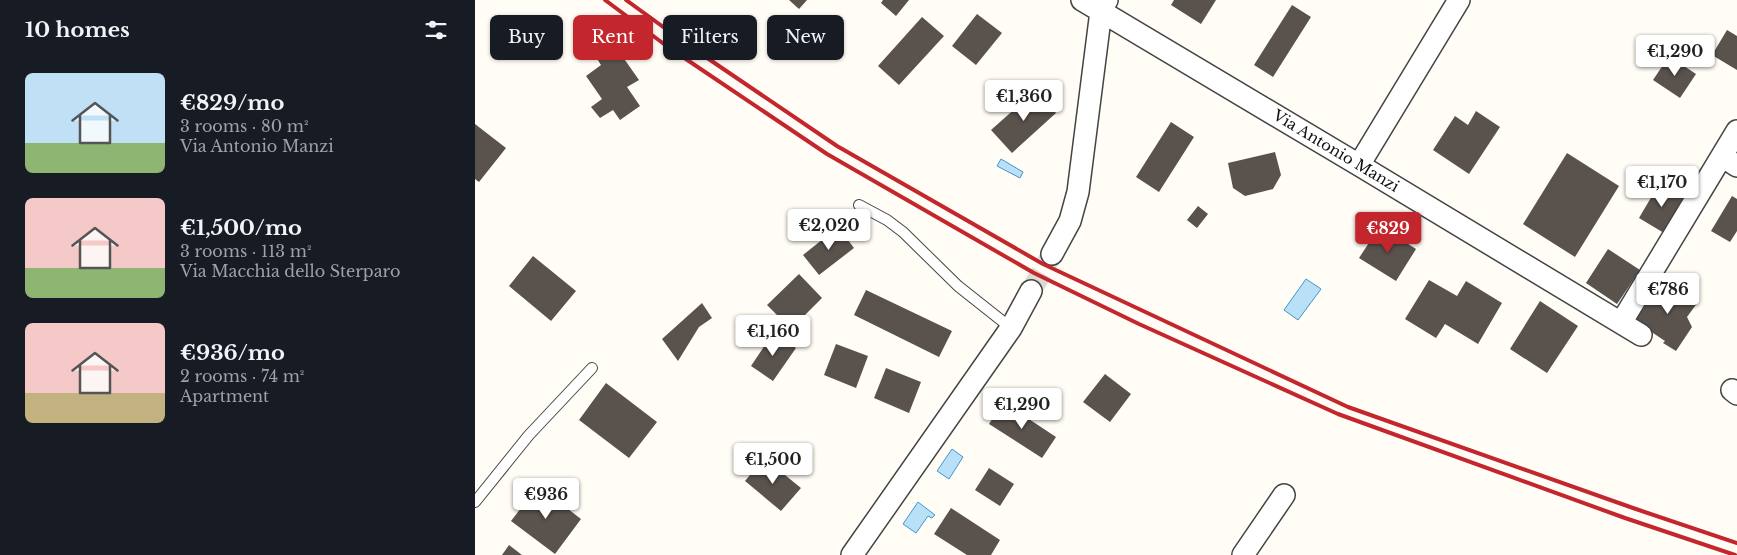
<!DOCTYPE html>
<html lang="en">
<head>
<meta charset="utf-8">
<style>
  body { margin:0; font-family:"Libre Baskerville",serif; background:#20242c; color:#f1f3f6; height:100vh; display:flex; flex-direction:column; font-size:19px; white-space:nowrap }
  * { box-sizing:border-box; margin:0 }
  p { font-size:16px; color:#9ea1a6 }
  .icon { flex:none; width:28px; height:28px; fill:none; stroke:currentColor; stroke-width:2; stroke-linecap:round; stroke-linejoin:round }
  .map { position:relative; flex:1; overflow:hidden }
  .sheet { display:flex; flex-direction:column; background:#171b24; width:475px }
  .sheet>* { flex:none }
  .hud { position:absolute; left:15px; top:15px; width:475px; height:45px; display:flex; gap:10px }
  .price { position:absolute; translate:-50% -42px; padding:0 11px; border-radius:5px; background:#fff; color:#222; font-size:16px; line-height:32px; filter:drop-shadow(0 1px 2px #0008) }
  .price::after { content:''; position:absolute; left:50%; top:30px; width:15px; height:11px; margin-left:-8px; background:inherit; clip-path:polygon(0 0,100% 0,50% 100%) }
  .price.selected { background:#c4262e; color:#fff }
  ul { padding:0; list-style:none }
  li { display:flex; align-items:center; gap:15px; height:125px; padding:0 25px }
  li span { display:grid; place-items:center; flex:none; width:140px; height:100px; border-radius:8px; color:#555 }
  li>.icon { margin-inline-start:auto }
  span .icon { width:60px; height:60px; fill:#fffc; stroke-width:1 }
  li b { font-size:21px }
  h2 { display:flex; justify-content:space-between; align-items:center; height:60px; padding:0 25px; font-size:21px }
  .pill { padding:0 18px; border-radius:8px; background:#171b24; box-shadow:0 1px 4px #0004; font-size:18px; line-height:45px }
  .pill.selected { background:#c4262e; color:#fff }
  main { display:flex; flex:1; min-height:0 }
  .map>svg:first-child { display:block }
  .water { fill:#b9e0f7; stroke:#3f96cf }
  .building { fill:#5a524d }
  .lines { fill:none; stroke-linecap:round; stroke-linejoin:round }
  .street-tunnel { stroke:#dbdad3; stroke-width:21; stroke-dasharray:21 11; stroke-linecap:butt }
  .lane-casing { stroke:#444; stroke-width:12 }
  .street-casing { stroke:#444; stroke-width:24 }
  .lane { stroke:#fff; stroke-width:10 }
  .street { stroke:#fff; stroke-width:21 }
  .rail { stroke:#c4262e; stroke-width:4 }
  .labels { text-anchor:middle; stroke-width:5; stroke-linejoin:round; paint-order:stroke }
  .street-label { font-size:15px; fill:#111; stroke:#fff }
</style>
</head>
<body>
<main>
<section class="sheet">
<h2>10 homes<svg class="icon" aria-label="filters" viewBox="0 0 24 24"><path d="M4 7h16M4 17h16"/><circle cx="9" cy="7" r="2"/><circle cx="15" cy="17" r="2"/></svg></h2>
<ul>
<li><span style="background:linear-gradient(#bfe0f5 70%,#8fb573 0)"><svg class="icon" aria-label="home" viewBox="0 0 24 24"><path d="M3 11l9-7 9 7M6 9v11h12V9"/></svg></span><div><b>€829/mo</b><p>3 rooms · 80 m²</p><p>Via Antonio Manzi</p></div></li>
<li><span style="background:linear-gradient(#f6c9c9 70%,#8fb573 0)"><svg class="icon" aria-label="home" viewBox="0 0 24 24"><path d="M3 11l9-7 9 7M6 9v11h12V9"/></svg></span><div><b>€1,500/mo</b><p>3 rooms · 113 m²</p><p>Via Macchia dello Sterparo</p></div></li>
<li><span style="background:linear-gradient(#f6c9c9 70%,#c2b280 0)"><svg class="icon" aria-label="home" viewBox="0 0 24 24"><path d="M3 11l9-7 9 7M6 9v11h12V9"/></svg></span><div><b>€936/mo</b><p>2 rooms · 74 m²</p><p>Apartment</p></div></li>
</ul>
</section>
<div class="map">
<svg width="1262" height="555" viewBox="0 0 1262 555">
  <rect width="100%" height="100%" fill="#fffdf5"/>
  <path class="water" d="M526,159L548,172L545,178L522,166Z
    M831,279L846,289L823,320L809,310Z
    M477,449L488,457L474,479L462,471Z
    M443,502L460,515L457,518L453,516L441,533L428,524Z"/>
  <path class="building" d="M314,0H332L324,9Z
    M408,0H434L421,16L406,3Z
    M699,0H741L726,24L696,5Z
    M817,5L836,17L798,77L779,65Z
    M502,14L527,33L501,65L477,46Z
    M447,17L469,36L424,85L403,66Z
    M1252,30L1262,36V70L1237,55Z
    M133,36L164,80L152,87L165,106L145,120L138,110L125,118L116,107L127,99L111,76L126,65L115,48Z
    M1194,56L1221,74L1205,98L1178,80Z
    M561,90L581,113L537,153L516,130Z
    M1001,111L1025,127L994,174L958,150L980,116L993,125Z
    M696,122L719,137L684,192L661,177Z
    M0,124L31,148L4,182L0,179Z
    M800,152L806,175L798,189L770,196L758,188L753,163Z
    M1092,153L1144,186L1100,257L1048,224Z
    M1184,184L1210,199L1189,233L1164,218Z
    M1257,196L1262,199V231L1255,242L1236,231Z
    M723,206L733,214L722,228L712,220Z
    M905,226L941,249L921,281L884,258Z
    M363,227L379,248L344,275L328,255Z
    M1133,249L1165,270L1142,304L1111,283Z
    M58,256L101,291L76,321L34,286Z
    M324,274L347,298L316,329L292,305Z
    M954,280L982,296L991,281L1027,303L1003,344L970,324L961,338L930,319Z
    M1190,280L1223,302L1212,317L1217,327L1201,351L1188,343L1190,341L1160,321L1179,292L1181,293Z
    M391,290L477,331L464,357L379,315Z
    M1065,301L1103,326L1072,373L1035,349Z
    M227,303L237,318L224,327L203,361L187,339Z
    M298,333L321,348L298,381L276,366Z
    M361,344L393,356L381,388L349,375Z
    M411,368L446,382L434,413L399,398Z
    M630,374L656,394L635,422L608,402Z
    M131,383L182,422L154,458L104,420Z
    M528,402L581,437L567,458L514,424Z
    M289,458L326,488L306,511L270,481Z
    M514,468L539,484L525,506L500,490Z
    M63,486L106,519L80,554L36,521Z
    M476,508L525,540L516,555H492L459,534Z
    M34,545L47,555H27Z"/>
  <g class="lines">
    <path class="street-tunnel" d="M556,291L577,254"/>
    <defs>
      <path id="lane" d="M384,205L412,220L428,232L483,286L536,328
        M0,502L54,435L117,368"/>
      <path id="street" d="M607,0L884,165L1166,335
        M1247,156L1262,166
        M884,165L984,0
        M577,254L595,221L603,192L626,11L632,0
        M1146,323L1262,131
        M1257,390L1262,394
        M377,555L536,328L556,291
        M768,555L809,495"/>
    </defs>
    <use href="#lane" class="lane-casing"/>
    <use href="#street" class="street-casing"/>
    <use href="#lane" class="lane"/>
    <use href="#street" class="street"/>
    <path class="rail" d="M130,0L193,47L352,154L559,273L664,324L863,414L1150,518L1260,555
      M151,0L213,45L362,146L568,264L873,407L1158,508L1262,543"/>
  </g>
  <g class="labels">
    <g class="street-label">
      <text transform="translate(861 151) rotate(31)" y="5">Via Antonio Manzi</text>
    </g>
  </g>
</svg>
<b class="price" style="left:1200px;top:77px">€1,290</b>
<b class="price" style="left:549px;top:122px">€1,360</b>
<b class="price" style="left:1187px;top:208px">€1,170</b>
<b class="price" style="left:354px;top:251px">€2,020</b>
<b class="price selected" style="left:913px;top:254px">€829</b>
<b class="price" style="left:1193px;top:315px">€786</b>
<b class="price" style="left:298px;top:357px">€1,160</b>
<b class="price" style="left:547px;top:430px">€1,290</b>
<b class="price" style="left:298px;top:485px">€1,500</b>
<b class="price" style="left:71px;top:520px">€936</b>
<div class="hud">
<a class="pill">Buy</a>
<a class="pill selected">Rent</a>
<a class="pill">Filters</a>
<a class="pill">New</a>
</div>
</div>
</main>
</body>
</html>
